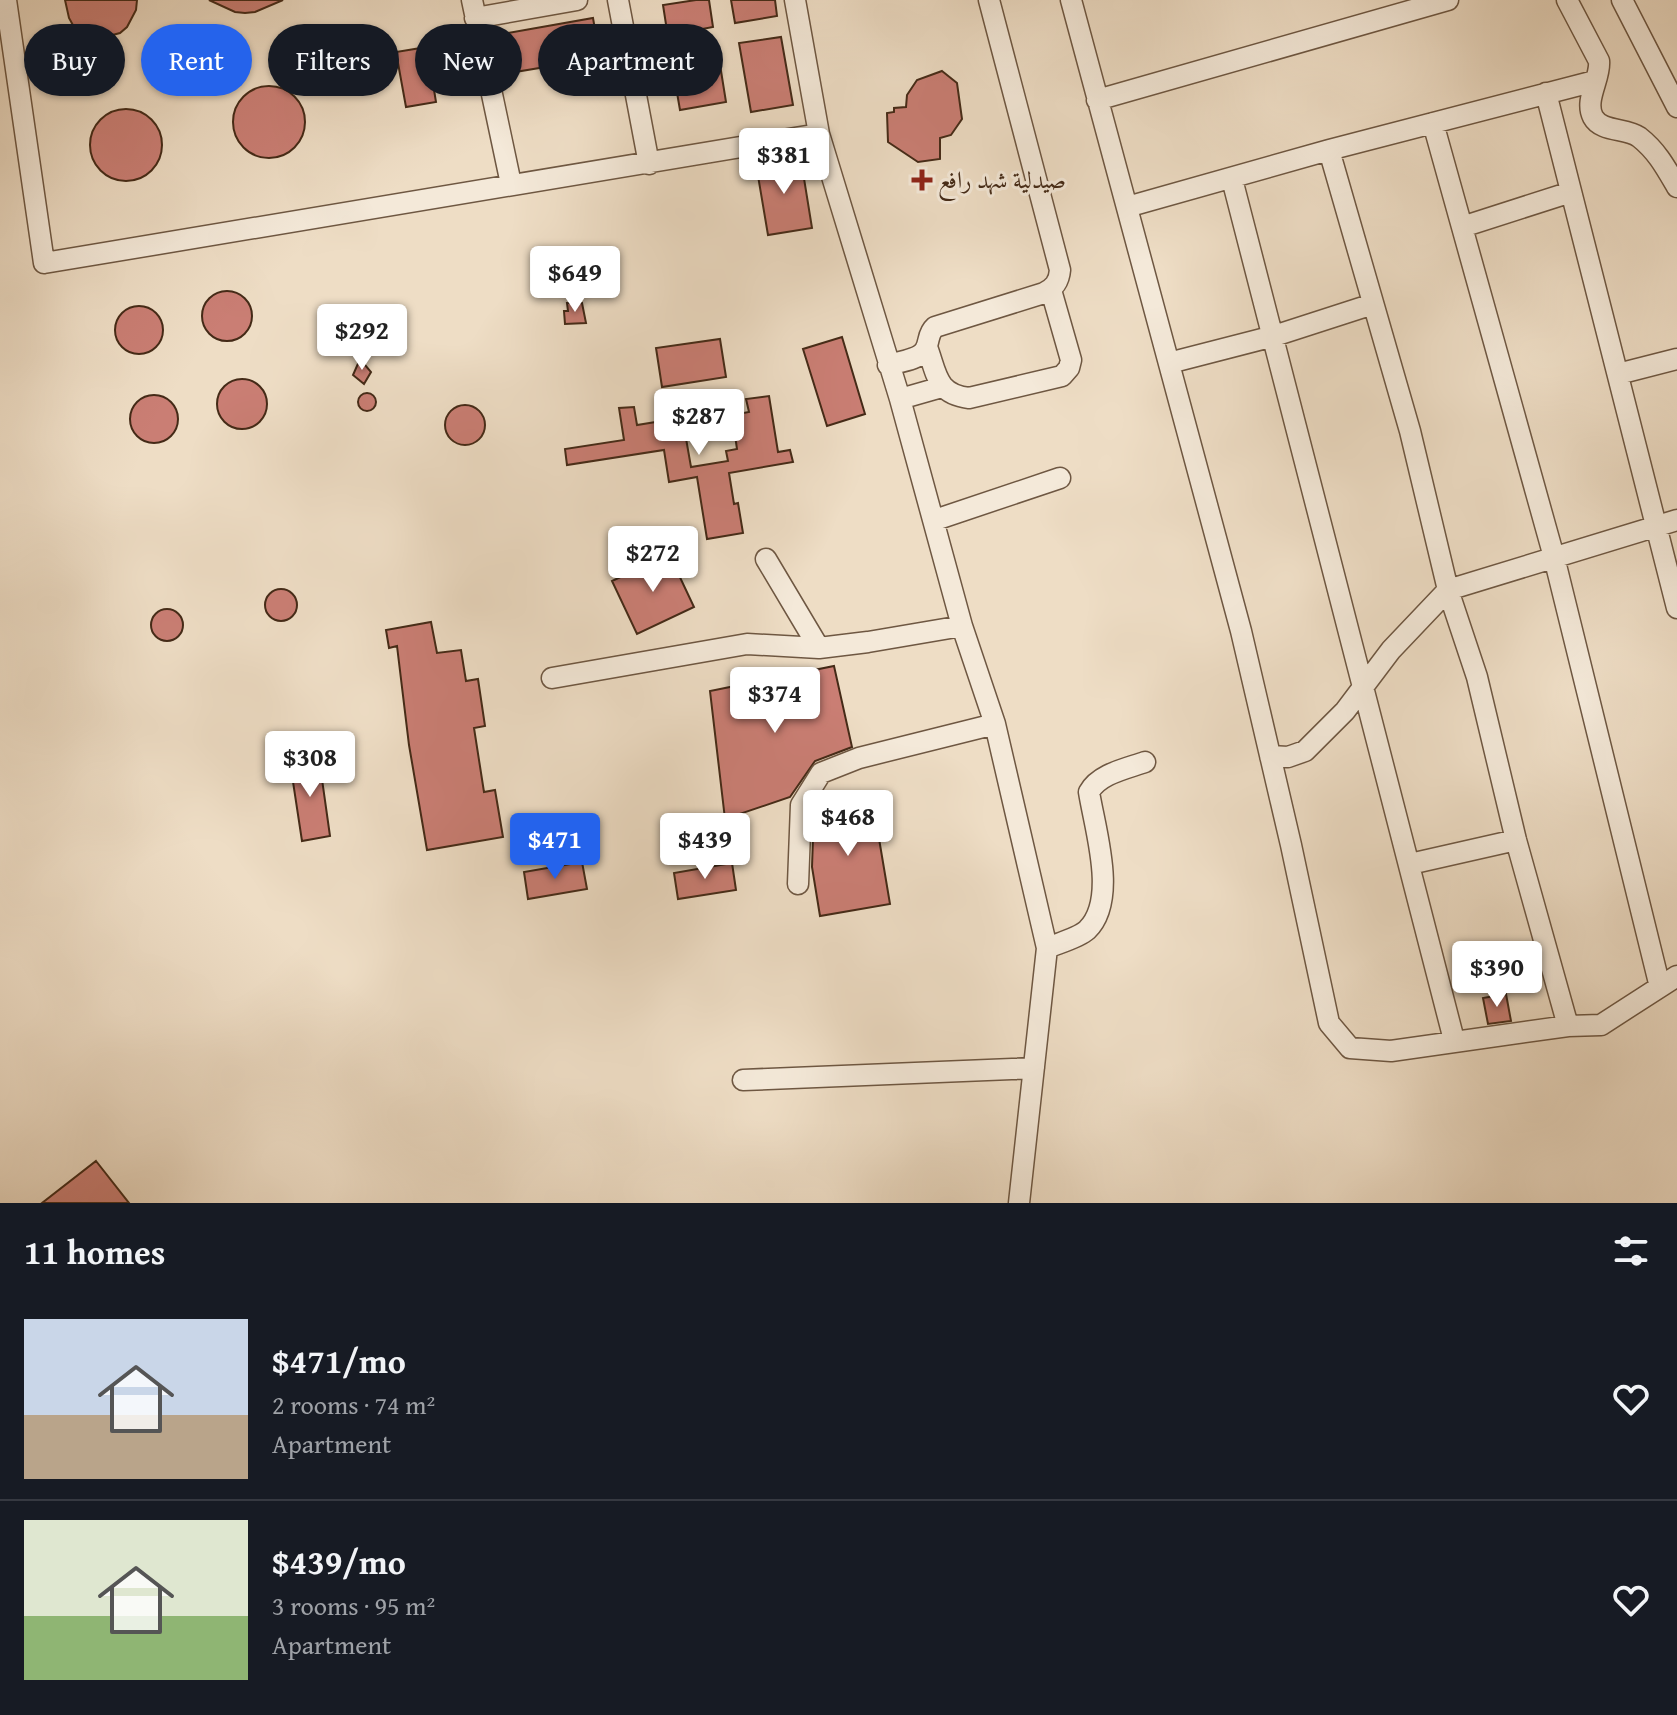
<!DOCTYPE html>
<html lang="en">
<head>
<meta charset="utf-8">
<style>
  body { margin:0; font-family:"Gentium Book Plus",Amiri,serif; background:#20242c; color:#f1f3f6; height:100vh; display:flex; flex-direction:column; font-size:30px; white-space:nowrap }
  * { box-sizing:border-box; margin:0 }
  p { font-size:26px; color:#9ea1a6 }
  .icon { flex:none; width:44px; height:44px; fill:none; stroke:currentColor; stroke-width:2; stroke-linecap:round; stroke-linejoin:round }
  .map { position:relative; height:1203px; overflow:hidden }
  .details { display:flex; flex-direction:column; background:#171b24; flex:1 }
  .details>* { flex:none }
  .top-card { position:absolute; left:24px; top:24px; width:800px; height:72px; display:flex; gap:16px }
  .price { position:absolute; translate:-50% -68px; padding:0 18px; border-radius:8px; background:#fff; color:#222; font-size:26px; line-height:52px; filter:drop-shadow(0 2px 4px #0008) }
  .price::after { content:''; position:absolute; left:50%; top:48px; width:24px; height:18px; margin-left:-12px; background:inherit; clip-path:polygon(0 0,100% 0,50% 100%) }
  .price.current { background:#2563eb; color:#fff }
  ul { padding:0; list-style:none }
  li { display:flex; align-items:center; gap:24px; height:200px; padding:0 24px }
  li+li { border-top:2px solid #363941 }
  li span { display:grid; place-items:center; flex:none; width:224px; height:160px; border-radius:0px; color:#555 }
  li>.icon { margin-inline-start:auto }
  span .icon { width:96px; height:96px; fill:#fffc; stroke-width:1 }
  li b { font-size:34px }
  h2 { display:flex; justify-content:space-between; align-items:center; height:96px; padding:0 24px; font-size:34px }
  .tag { padding:0 28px; border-radius:36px; background:#171b24; box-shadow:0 2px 6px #0004; font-size:28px; line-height:72px }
  .tag.current { background:#2563eb; color:#fff }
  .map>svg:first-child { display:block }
  .building { fill:#ca7e74; stroke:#442a17; stroke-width:2 }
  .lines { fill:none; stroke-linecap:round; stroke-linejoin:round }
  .minor-casing { stroke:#6e5742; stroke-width:23 }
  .minor { stroke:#f4e9d9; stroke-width:20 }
  .poi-dot { fill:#8f2418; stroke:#f4e9d9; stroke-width:3 }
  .labels { text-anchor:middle; stroke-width:6; stroke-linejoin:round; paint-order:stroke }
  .poi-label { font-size:24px; fill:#442a17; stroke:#f4e9d9; text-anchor:start }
</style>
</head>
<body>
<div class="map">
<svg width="1677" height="1203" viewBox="0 0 1677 1203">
  <rect width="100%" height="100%" fill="#eeddc5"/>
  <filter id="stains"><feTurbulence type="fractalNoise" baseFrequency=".0025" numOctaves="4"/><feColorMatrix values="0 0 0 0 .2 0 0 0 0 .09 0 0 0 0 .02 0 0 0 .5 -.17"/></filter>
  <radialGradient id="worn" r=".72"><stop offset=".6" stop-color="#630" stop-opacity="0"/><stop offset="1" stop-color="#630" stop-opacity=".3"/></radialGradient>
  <path class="building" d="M65,0H137L136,10L127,27L120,33L101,38L91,37L74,27L69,18Z
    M209,0H283L255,12L245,13L235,12Z
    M696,0H709L713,27L702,29L704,44L670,50L663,5Z
    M731,0H775L777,16L735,23Z
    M593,18L600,58L509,73L502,34Z
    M781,37L793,105L751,112L739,43Z
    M717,46L726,102L680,110L675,81L703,77L699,49Z
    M427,47L436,102L406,107L396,52Z
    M942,71L957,83L962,119L951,135L940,138V159L918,162L888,142L887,113L894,112V108L906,107L907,95L917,80Z
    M233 122a36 36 0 1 1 72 0a36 36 0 1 1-72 0Z
    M90 145a36 36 0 1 1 72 0a36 36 0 1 1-72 0Z
    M791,158L802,166L812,228L768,235L756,164Z
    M202 316a25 25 0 1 1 50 0a25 25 0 1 1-50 0Z
    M567,303H582L586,323L565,324L564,311H568Z
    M115 330a24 24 0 1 1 48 0a24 24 0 1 1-48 0Z
    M349 344a9 9 0 1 1 18 0a9 9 0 1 1-18 0Z
    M842,337L865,414L827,426L803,349Z
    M720,339L726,377L662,387L656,348Z
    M360,359L371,372L364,384L353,375Z
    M217 404a25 25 0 1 1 50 0a25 25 0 1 1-50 0Z
    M358 402a9 9 0 1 1 18 0a9 9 0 1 1-18 0Z
    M130 419a24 24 0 1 1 48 0a24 24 0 1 1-48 0Z
    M769,396L778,452L790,450L793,462L729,473L734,504L738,503L743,533L707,539L697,477L669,482L664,450L567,465L565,449L624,440L619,408L634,407L637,425L668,420L666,413L693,409L696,425L684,427L691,467L728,461L726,451L737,449L732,415L749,412L746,399Z
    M445 425a20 20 0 1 1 40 0a20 20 0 1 1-40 0Z
    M669,554L694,607L637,634L612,581Z
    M265 605a16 16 0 1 1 32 0a16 16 0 1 1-32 0Z
    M151 625a16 16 0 1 1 32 0a16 16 0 1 1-32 0Z
    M431,622L437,653L461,650L466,681L478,679L485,726L474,728L484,792L495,790L503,837L427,850L409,745L397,646L389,648L386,630Z
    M834,666L852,747L815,761L790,797L725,819L710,691Z
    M319,758L330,836L302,841L290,762Z
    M872,797L890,904L820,916L812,867L814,809L816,806Z
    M582,862L587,889L528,899L524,872Z
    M732,863L736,890L678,899L674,873Z
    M1506,994L1511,1021L1488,1024L1483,998Z
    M96,1161L129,1203H42Z"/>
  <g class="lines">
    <defs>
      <path id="minor" d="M6,0L44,263L819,134
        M472,0L511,184
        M618,0L649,164
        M795,0L819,134L900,399L962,626L995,724L1047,948L1019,1203
        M1071,0L1241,631L1291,845L1329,1023L1350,1048L1391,1051L1568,1026L1601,1025L1677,976
        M1567,0L1599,61C1601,78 1584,100 1593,117C1601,132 1626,128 1639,137C1657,151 1666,168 1677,187
        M1622,0L1677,107
        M475,18L577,0
        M1546,93L1677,608
        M1097,100L1448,0
        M1433,123L1554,557L1660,987
        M1329,150L1410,431L1448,590L1477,677L1516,840L1568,1026
        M1232,179L1454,1040
        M1127,207L1329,150L1595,81
        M1462,227L1571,192
        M927,347C937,374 936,394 969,398L1062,376L1069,368L1071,360L1051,290
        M1169,363L1274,336L1373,304
        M888,365C898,362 919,360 925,350C930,342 927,334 935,327L1044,293C1054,288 1059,282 1060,270L989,0
        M1618,374L1677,359
        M900,399L942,387
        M935,520L1060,478
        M766,559L819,648
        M552,678L747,644L819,648L868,642L962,626
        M1270,756L1288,757L1305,751L1345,711L1391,650L1448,590L1677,520
        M1410,864L1516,840
        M798,884L801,805L821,773L859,758L995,724
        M1047,948C1059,943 1078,938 1087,930C1118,900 1095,830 1089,792C1099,774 1125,769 1145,762
        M743,1080L1034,1068"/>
    </defs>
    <use href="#minor" class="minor-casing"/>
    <use href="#minor" class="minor"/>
  </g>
  <path class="poi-dot" d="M918 168h8v8h8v8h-8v8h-8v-8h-8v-8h8z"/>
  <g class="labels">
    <g class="poi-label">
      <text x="938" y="188">صيدلية شهد رافع</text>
    </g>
  </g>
  <rect width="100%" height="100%" filter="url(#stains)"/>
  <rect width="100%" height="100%" fill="url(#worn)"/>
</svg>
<b class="price" style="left:784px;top:196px">$381</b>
<b class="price" style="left:575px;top:314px">$649</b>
<b class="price" style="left:362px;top:372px">$292</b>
<b class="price" style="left:699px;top:457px">$287</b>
<b class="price" style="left:653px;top:594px">$272</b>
<b class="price" style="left:775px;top:735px">$374</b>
<b class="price" style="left:310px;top:799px">$308</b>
<b class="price" style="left:848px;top:858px">$468</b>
<b class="price current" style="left:555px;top:881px">$471</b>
<b class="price" style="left:705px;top:881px">$439</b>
<b class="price" style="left:1497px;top:1009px">$390</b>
<div class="top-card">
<a class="tag">Buy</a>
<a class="tag current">Rent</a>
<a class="tag">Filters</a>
<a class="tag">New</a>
<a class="tag">Apartment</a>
</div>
</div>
<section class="details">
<h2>11 homes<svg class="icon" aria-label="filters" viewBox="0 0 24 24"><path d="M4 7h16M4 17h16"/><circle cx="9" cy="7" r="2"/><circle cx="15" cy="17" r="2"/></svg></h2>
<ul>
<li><span style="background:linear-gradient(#c9d6e8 60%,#b9a48a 0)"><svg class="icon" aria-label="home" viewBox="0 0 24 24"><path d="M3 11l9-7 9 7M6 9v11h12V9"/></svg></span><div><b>$471/mo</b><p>2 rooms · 74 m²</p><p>Apartment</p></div><svg class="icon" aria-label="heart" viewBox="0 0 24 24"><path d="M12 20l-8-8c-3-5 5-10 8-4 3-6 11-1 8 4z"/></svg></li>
<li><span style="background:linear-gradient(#dfe7d0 60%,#8fb573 0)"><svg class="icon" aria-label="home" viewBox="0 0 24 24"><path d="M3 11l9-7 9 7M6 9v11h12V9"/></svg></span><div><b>$439/mo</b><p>3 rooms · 95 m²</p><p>Apartment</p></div><svg class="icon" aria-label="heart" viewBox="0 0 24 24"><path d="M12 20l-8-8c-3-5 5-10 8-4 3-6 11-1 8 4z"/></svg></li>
</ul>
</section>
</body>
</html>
